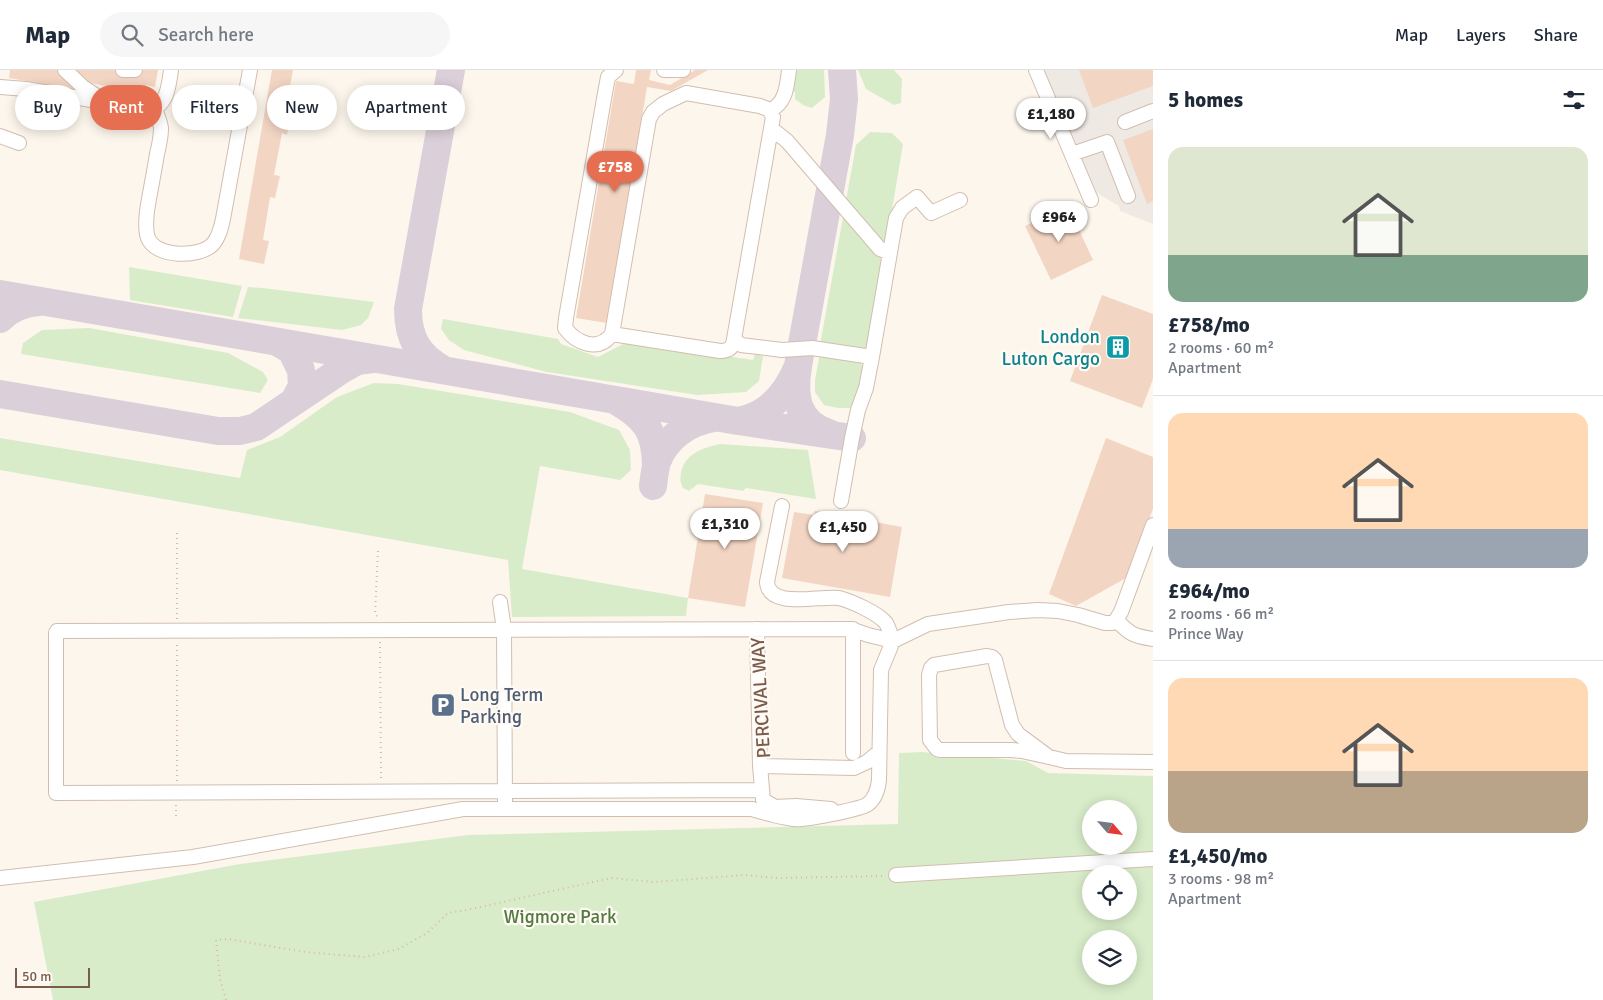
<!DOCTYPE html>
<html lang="en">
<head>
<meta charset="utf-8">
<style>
  body { margin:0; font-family:Signika,sans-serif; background:#f6f6f7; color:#1f2937; height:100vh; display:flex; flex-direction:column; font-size:19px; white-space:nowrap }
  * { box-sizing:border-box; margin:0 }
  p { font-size:16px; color:#747a83 }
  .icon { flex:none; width:28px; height:28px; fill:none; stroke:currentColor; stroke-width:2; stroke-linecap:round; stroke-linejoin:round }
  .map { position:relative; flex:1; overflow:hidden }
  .panel { display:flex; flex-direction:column; background:#fff; width:450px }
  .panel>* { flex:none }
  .top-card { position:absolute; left:15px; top:15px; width:475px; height:45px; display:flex; gap:10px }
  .needle { width:32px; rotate:118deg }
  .controls { position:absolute; left:1082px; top:730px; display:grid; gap:10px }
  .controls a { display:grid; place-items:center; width:55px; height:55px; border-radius:50%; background:#fff; box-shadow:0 2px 12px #0003; font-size:25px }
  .scale { position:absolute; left:15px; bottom:12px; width:75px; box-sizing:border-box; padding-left:5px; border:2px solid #7a5c4d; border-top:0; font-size:14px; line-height:18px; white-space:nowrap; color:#7a5c4d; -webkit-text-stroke:4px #fffaf3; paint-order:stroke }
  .price { position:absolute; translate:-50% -42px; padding:0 11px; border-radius:18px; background:#fff; color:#222; font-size:16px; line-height:32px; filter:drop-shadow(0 1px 2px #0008) }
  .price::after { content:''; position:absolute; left:50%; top:30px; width:15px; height:11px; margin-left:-8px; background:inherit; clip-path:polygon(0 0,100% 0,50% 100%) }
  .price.on { background:#e76f51; color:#fff }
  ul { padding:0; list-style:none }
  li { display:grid; align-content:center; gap:10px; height:265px; padding:0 15px }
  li+li { border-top:1px solid #e0e1e3 }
  li span { display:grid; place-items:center; height:155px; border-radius:15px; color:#555 }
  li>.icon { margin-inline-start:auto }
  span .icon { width:90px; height:90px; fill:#fffc; stroke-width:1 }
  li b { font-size:21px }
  h2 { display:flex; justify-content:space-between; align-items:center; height:60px; padding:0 15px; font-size:21px }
  .chip { padding:0 18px; border-radius:22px; background:#fff; box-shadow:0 2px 12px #0003; font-size:18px; line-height:45px }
  .chip.on { background:#e76f51; color:#fff }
  header { display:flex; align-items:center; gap:30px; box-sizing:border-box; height:70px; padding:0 25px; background:#fff; border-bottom:1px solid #e0e1e3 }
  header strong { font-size:24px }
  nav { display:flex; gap:28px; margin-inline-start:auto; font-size:18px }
  .search { width:350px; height:45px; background:#f6f6f7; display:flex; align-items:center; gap:12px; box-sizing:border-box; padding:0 18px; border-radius:28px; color:#747a83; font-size:19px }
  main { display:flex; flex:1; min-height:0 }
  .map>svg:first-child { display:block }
  .industrial { fill:#efe9e4 }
  .green { fill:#d8ecc9; fill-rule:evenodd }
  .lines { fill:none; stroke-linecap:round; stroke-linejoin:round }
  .taxiway { stroke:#dbcfda; stroke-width:28 }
  .building { fill:#f3d5c3 }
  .minor-casing { stroke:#d1beb0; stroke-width:16 }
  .path { stroke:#d9b8a5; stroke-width:2; stroke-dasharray:1 4; stroke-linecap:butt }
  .minor { stroke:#fff; stroke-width:14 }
  .labels { text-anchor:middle; stroke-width:4.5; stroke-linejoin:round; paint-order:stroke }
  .culture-label { font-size:19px; fill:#0d838f; stroke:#fffaf3; text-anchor:end }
  .service-label { font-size:19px; fill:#4e5e75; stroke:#fffaf3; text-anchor:start }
  .street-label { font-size:19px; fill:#7a5c4d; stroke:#fffaf3 }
  .park-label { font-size:19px; fill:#537a41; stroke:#fffaf3 }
</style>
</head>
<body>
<header>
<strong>Map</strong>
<div class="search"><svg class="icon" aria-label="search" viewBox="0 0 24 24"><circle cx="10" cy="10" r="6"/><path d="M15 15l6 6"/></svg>Search here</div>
<nav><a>Map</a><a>Layers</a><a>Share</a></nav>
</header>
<main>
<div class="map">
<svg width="1153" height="930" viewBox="0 0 1153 930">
  <rect width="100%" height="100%" fill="#fdf6ec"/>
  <path class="industrial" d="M1043,0H1153V154L1120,141L1119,136L1097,123L1094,124Z"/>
  <path class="green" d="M795,0H824L825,27L812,38L803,35L795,29V22L791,21Z
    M858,0H894L902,9L901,33L894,35L866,19Z
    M870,62L892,63L903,74L870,271L864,279L856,281L820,275L856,75Z
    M129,197L242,216L233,247L130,230Z
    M248,217L263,218L374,232L368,248L361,255L342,260L238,248Z
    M443,249L558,269L561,274L598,287L629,271L753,290L755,284L763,286L759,311L746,322L697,325L547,302L464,280L449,270L441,259Z
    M89,258L228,283L263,302L268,310L260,323L21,284L23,273L42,260Z
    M820,282C828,283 849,285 855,288C872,296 857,325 852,338H838L824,335L815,322V310Z
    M374,313L398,314L570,342L619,360L630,380L631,400L620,410L540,396L522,499L688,528L686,546L512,547L508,490L0,400V368L240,408L247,380L280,367L337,327Z
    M720,374L808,380L816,429L746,418L743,421L698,414L689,421L683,418C680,412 680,410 681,403C685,383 703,378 720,374Z
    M922,682L1026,691L1048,703L1153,706V930H53L34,832L240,794L468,765L898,754L899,683ZM1091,739H1129V776H1091ZM1091,804H1129V841H1091ZM1091,869H1129V906H1091Z"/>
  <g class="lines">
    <path class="taxiway" d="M0,224L738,351L852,368
      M0,249C11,238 23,233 39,232
      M277,272L291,280L301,300L302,316L294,331
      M798,297C793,327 797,353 829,363
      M444,300C418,286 408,268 408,239L451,0
      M0,324L218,361H240L256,357L341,300L357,291L372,289
      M618,332C646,348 655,362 656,394
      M738,351C768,346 787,323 798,296L840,65L844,29L842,0
      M653,416C654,408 655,399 657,392C666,367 689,352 714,348"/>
  </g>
  <path class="building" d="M10,0H158L155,17L146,15L145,23L84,12L82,21L9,8Z
    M272,0H293L285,41L291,42L287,65L282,63L274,105L280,106L275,128L270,127L263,170L269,171L264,194L239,189Z
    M636,0H651L649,10L670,15L695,0H708L671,21L647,17L607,253L576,248L616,11L634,14Z
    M1079,0H1153V16L1093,38Z
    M1153,59V131L1147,134L1123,70Z
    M1068,136L1093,190L1051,210L1025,156Z
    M1102,225L1153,244V309L1142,338L1070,311Z
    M1106,368L1153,387V439L1126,508L1076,536L1049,524Z
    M705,424L763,433L745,537L688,528Z
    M815,441L902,457L890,527L782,508L794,442L814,445Z"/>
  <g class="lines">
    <defs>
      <path id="minor" d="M65,0L83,17L101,29
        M123,0H135
        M616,0L608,7L605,23L566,248L565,258C576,273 598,283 612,264L649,49L653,42L663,34L686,23L760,36L770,40L773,47L734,269L741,275L782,280L812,278L872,287
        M664,0H683
        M1036,0L1091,130
        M0,17L26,19L150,40C167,36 169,15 171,0
        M155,39C157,45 160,51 161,58C161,67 159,76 157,84C154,103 150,122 147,141C146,150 145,160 148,168C156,188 200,188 213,174C219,167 221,158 223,149L250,0
        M770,40C786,34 787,15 789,0
        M1125,52L1153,41
        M772,59L787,71L880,179L890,183
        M0,66L19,73
        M1072,84L1107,72L1128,126
        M612,264L720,281C729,281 733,278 734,269
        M841,431L852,368L858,340L866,318L872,287L896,148L902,138L917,127L931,143L960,130
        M782,436L767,512C769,540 821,525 839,528C851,531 878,543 886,553C889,558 891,566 893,571
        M500,532L504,559L505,731
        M1116,550C1130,564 1133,566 1153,569
        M757,559L760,696L763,730L775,737L796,736L831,739
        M853,559V683
        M987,586L992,587L995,590L1012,655L1018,664L1049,687L1022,681L1011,680H940L937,679L930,670L929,605L931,598L934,595Z
        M1049,687L1066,691L1153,692
        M760,696L854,698L867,692L879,682
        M761,720L56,723V563L57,561L851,559L868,565L893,571
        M896,805L1153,789
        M0,808L193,787L463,739H752C765,743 779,747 793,749C802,751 862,739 868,734C876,728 878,719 879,710L881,600L893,571L928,554L1009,542L1038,540L1058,541L1078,545L1105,553H1112L1116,550L1121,542L1153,455"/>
    </defs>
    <use href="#minor" class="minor-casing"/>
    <path class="path" d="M378,481L375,544L379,548
      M177,549V459
      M380,572L381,710
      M177,711V573
      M176,746V733
      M226,930L220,909L216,870L228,869L305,882L365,887L399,879L427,863L448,843L467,840L611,808L654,812L745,805L776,808L884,806"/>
    <use href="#minor" class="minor"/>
  </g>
  <defs>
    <symbol id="building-square" viewBox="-11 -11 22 22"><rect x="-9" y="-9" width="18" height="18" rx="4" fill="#0f9aa8" stroke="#fffaf3"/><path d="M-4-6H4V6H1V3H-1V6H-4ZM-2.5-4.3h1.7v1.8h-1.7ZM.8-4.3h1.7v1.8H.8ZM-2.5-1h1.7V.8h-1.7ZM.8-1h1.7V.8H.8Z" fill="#fff"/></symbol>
    <symbol id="parking-square" viewBox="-11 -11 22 22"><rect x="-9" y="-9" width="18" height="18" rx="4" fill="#5c6f8a" stroke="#fffaf3"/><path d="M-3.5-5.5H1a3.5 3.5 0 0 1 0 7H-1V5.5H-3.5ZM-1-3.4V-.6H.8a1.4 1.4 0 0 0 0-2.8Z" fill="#fff"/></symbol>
  </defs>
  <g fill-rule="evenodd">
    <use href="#building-square" x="1104" y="263" width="28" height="28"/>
    <use href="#parking-square" x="429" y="621" width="28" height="28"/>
  </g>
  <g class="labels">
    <g class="culture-label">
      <text x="1100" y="273">London<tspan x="1100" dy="22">Luton Cargo</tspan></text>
    </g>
    <g class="service-label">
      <text x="460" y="631">Long Term<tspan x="460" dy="22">Parking</tspan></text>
    </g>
    <g class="street-label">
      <text transform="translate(760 628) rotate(-93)" y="7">PERCIVAL WAY</text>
    </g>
    <g class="park-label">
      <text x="560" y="853">Wigmore Park</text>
    </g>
  </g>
</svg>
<div class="controls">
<a><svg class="needle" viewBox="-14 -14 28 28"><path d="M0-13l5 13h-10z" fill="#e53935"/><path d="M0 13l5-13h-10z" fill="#747a83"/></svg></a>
<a><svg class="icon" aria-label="locate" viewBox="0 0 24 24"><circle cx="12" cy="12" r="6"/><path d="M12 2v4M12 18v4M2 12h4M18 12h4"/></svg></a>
<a><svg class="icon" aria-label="layers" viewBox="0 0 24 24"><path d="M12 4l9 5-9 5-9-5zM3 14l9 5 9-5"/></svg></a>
</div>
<div class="scale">50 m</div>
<b class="price" style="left:1051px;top:70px">£1,180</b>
<b class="price on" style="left:615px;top:123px">£758</b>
<b class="price" style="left:1059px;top:173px">£964</b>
<b class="price" style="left:725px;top:480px">£1,310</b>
<b class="price" style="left:843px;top:483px">£1,450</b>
<div class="top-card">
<a class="chip">Buy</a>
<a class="chip on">Rent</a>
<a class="chip">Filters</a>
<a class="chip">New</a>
<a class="chip">Apartment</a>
</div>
</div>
<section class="panel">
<h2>5 homes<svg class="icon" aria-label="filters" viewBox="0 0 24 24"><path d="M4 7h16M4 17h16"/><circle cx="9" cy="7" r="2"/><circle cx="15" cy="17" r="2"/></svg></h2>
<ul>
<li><span style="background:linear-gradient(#dfe7d0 70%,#7fa58c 0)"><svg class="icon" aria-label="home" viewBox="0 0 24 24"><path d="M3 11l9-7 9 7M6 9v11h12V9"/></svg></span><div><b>£758/mo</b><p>2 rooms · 60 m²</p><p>Apartment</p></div></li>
<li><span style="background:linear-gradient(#ffd9b3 75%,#9aa5b1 0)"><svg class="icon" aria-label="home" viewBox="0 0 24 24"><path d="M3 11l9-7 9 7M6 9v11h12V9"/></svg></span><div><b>£964/mo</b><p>2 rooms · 66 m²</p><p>Prince Way</p></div></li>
<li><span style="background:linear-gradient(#ffd9b3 60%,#b9a48a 0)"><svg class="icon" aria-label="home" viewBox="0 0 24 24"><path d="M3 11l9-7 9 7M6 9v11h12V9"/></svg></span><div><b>£1,450/mo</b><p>3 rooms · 98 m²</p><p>Apartment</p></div></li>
</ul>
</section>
</main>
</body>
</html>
